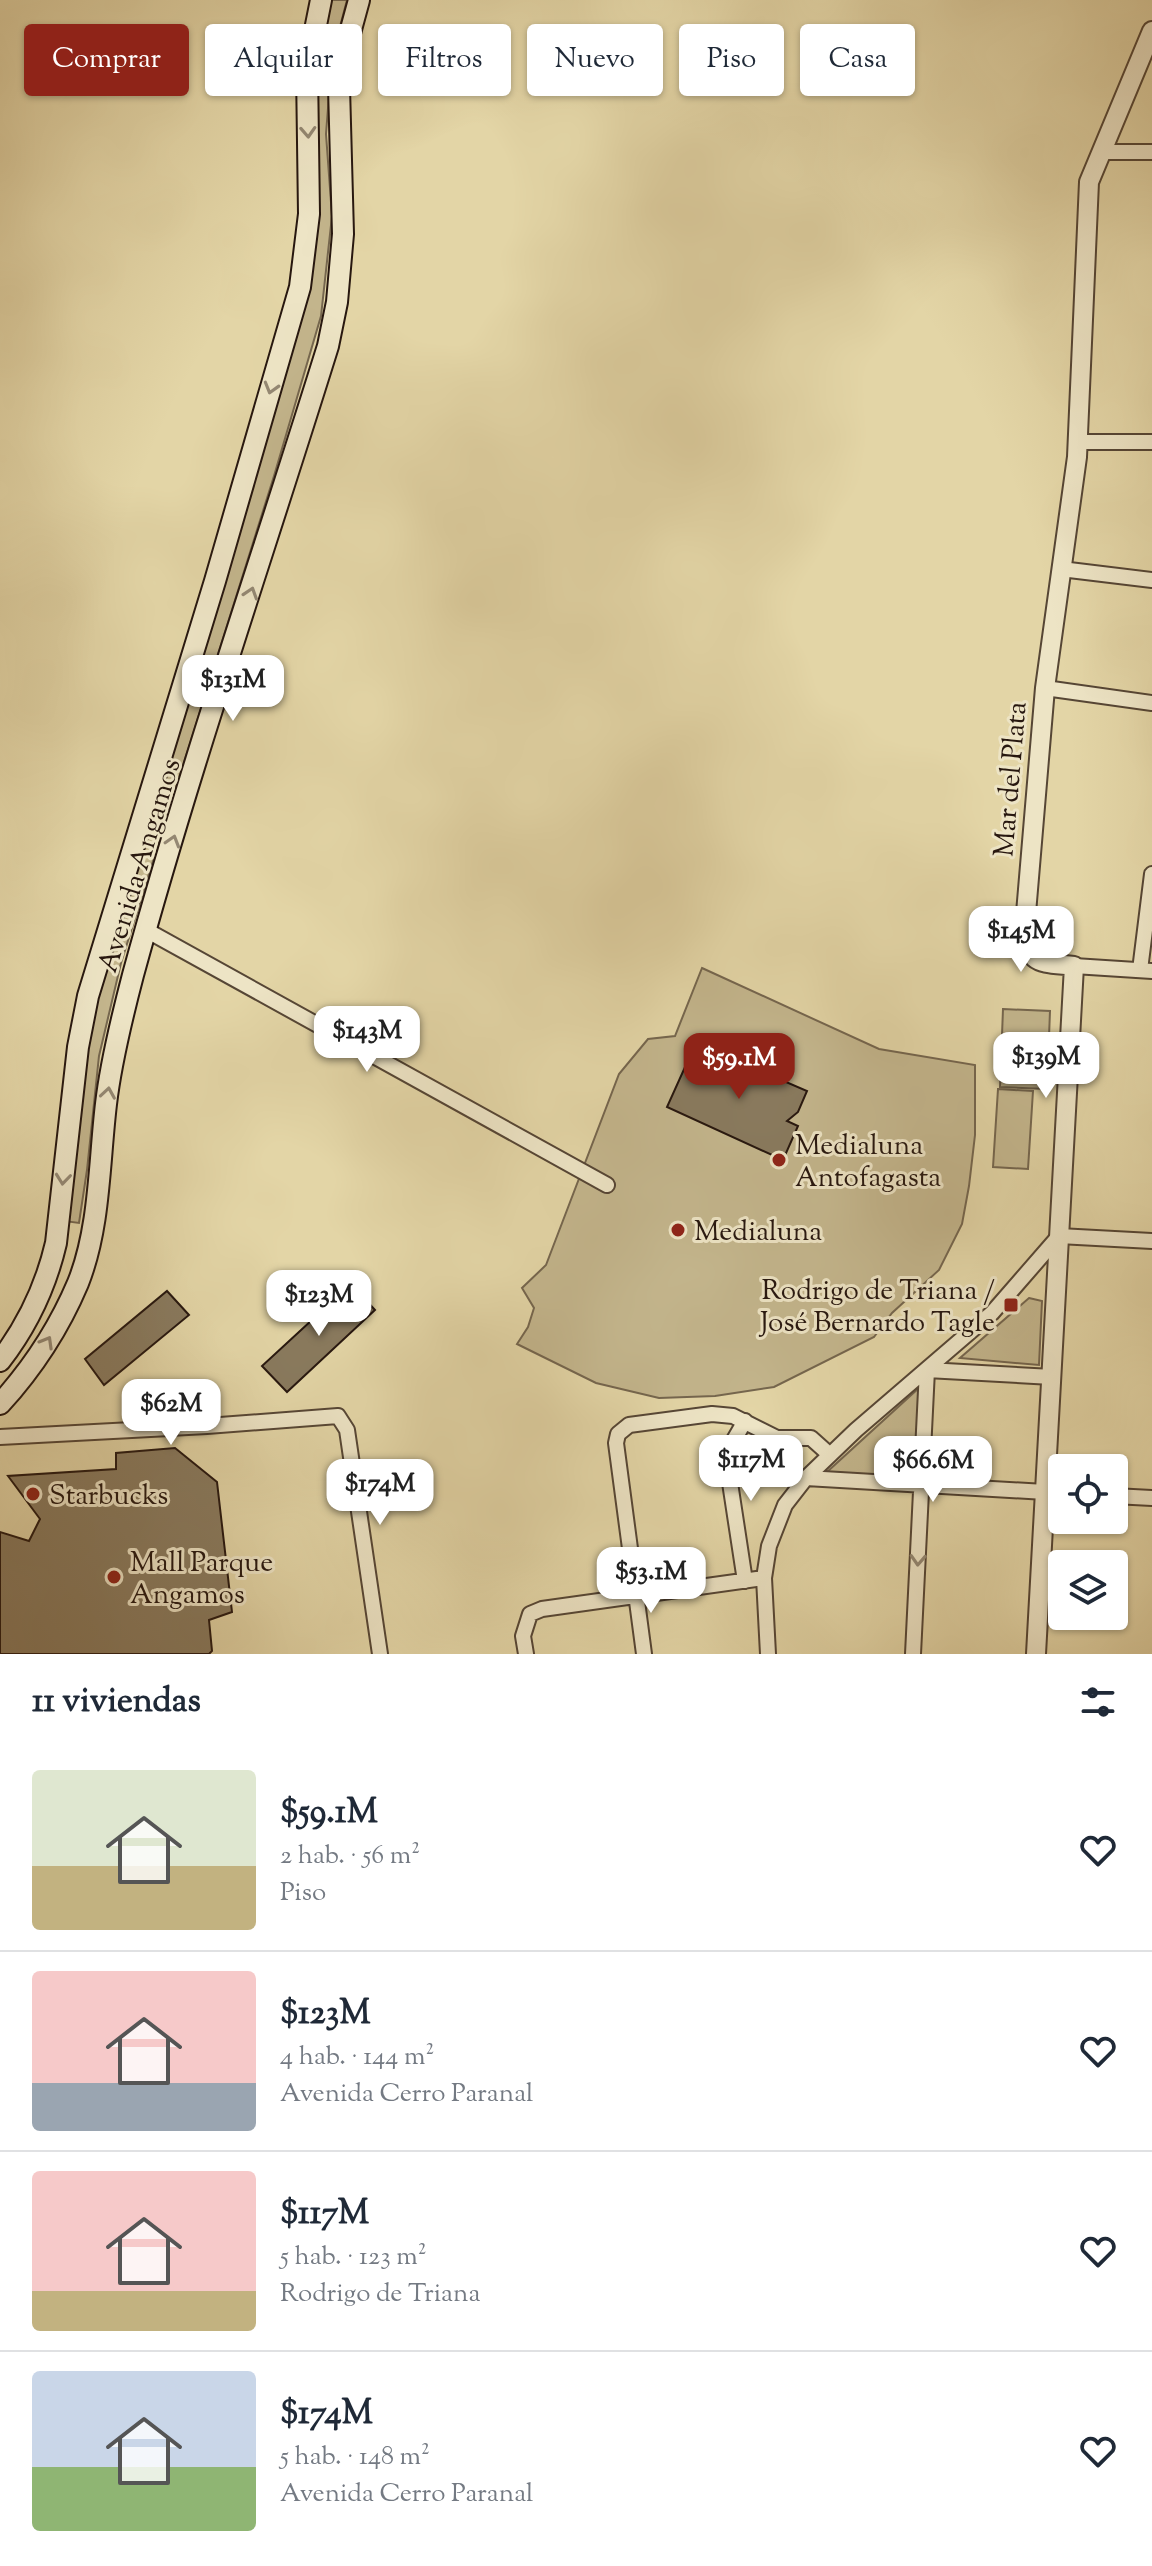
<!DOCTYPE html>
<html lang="es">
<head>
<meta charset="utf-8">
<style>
  body { margin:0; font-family:"Sorts Mill Goudy",serif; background:#f2f2f3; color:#1f2937; height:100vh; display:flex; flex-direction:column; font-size:30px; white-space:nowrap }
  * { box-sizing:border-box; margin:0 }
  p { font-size:26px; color:#747a83 }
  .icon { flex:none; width:44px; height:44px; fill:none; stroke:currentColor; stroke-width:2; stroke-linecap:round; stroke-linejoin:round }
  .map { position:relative; height:1654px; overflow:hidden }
  .panel { display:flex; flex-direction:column; background:#fff; flex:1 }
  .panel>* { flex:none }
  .banner { position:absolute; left:24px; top:24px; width:1104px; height:72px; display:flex; gap:16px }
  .controls { position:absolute; left:1048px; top:1454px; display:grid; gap:16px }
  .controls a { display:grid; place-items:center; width:80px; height:80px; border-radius:8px; background:#fff; box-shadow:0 2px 6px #0004; font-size:40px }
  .price { position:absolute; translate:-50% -68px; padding:0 18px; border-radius:16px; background:#fff; color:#222; font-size:26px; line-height:52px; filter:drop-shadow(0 2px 4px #0008) }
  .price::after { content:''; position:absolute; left:50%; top:48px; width:24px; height:18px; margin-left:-12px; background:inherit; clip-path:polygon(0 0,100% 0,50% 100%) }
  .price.on { background:#8f2418; color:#fff }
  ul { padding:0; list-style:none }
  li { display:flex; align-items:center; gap:24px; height:200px; padding:0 32px }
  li+li { border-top:2px solid #e0e1e3 }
  li span { display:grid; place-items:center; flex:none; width:224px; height:160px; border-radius:8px; color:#555 }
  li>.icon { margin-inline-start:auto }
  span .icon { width:96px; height:96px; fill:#fffc; stroke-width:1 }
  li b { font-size:34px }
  h2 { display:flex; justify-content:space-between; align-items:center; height:96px; padding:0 32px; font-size:34px }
  .pill { padding:0 28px; border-radius:8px; background:#fff; box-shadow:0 2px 6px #0004; font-size:28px; line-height:72px }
  .pill.on { background:#8f2418; color:#fff }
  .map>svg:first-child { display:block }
  .green { fill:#c3b58c; stroke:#75664e; stroke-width:2 }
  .building { fill:#897a5e; stroke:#27170f; stroke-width:2 }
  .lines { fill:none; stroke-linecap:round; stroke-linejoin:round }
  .minor-casing { stroke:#564635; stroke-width:18 }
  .tertiary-casing { stroke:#564635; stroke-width:22 }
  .secondary-casing { stroke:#27170f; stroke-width:24 }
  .minor { stroke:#ede4c5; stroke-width:14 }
  .tertiary { stroke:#ede4c5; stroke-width:18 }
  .secondary { stroke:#ede4c5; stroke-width:20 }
  .oneway { stroke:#948873 }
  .poi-dot { fill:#8f2418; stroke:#ede4c5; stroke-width:3 }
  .labels { text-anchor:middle; stroke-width:6; stroke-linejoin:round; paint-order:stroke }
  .street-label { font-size:28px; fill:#27170f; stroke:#ede4c5 }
  .poi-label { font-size:28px; fill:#27170f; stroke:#ede4c5; text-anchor:start }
</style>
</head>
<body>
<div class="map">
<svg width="1152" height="1654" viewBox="0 0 1152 1654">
  <rect width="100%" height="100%" fill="#e3d5a6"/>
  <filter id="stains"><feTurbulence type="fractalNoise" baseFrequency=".0025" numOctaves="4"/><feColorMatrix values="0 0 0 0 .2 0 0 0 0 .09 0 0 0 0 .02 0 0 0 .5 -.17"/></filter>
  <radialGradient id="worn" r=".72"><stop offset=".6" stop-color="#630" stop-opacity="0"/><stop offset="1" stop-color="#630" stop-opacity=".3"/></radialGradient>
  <path class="green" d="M328,0H347L332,57L326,134L332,216L321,316L274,476L121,963L99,1056L87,1170L79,1223L64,1221L93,1002L286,369L313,72Z
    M702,968L879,1049L975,1065V1135L969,1186L962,1224L939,1270L892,1313L874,1337L774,1387L715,1396L659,1398L596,1383L517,1344L528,1327L534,1308L522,1288L546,1265L619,1074L648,1039L675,1036Z
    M1003,1009L1050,1011L1047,1089L1000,1087Z
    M998,1089L1033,1091L1028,1169L993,1167Z
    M1029,1298L1042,1301L1039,1365L960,1358Z
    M920,1387L913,1477L827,1472Z"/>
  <path class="building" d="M707,1048L807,1091L798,1112L787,1121L798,1126L783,1160L667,1107L690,1056Z
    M351,1284L375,1310L287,1392L262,1366Z
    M167,1291L189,1315L104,1385L85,1359Z
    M175,1448L217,1482L232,1612L209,1620L212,1651L209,1654H0V1532L29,1541L40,1519L8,1476L116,1469V1453Z"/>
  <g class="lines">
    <defs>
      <path id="minor" d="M1101,152H1152
        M1076,442H1152
        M1061,569L1152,580
        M1045,688L1152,703
        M146,930L607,1185
        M1074,966L1152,971
        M1140,970L1152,874
        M0,1437L207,1426L338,1416L347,1430L380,1654
        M806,1478L1062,1493
        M1114,1496L1152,1498
        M745,1581L727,1463L731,1445L745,1421
        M526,1654L523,1636L530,1614L542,1609L764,1578
        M644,1654L616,1443L618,1434L629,1425L712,1414L733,1416L777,1438H811L830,1455
        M768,1654L764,1578L769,1546L785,1505L806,1478L856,1430L992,1313L1059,1236L1152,1241
        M913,1654L927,1370L1052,1377"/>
      <path id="tertiary" d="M1036,1654L1074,966C1038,962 1027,966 1025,925L1045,688L1077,457L1089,182L1152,31"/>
      <path id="secondary" d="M0,1361C27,1326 46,1286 56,1243L78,1047L88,996L215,581L300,287L309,214L307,70L321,0
        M0,1404C32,1369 59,1328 78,1283C100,1228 99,1163 106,1104C111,1061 122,1017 133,975C191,763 263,555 328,346L337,302L343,234L339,87L344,55L359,0"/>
    </defs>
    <use href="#minor" class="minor-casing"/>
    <use href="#tertiary" class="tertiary-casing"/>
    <use href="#secondary" class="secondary-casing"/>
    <use href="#minor" class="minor"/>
    <use href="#tertiary" class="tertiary"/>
    <use href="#secondary" class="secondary"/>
  </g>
  <defs><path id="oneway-chevron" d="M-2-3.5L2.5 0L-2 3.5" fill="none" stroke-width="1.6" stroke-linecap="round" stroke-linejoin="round" transform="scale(2)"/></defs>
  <g class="oneway">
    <use href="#oneway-chevron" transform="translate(308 132) rotate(87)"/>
    <use href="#oneway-chevron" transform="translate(271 388) rotate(106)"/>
    <use href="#oneway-chevron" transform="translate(251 593) rotate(-72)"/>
    <use href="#oneway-chevron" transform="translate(173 841) rotate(-73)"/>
    <use href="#oneway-chevron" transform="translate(108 1093) rotate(-81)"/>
    <use href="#oneway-chevron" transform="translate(63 1179) rotate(96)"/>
    <use href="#oneway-chevron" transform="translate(47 1342) rotate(-60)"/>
    <use href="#oneway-chevron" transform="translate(918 1560) rotate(93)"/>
  </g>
  <g class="poi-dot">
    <circle cx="779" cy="1160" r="8"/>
    <circle cx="678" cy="1230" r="8"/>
    <rect x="1003" y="1297" width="16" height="16" rx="4"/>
    <circle cx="33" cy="1494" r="8"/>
    <circle cx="114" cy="1577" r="8"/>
  </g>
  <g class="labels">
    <g class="street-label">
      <text transform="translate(1009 779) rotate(-85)" y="10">Mar del Plata</text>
      <text transform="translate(138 865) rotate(-73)" y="10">Avenida Angamos</text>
    </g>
    <g class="poi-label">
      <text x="795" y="1154">Medialuna<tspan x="795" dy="32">Antofagasta</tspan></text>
      <text x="694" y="1240">Medialuna</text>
      <text x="995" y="1299" text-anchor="end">Rodrigo de Triana /<tspan x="995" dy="32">José Bernardo Tagle</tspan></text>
      <text x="49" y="1504">Starbucks</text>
      <text x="130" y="1571">Mall Parque<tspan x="130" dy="32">Angamos</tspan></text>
    </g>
  </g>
  <rect width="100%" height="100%" filter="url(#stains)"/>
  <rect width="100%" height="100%" fill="url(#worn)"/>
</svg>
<div class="controls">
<a><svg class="icon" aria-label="locate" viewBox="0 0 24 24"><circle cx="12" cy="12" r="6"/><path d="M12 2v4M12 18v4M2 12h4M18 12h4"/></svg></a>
<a><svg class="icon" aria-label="layers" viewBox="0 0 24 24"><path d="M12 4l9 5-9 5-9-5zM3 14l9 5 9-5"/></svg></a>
</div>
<b class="price" style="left:233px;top:723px">$131M</b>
<b class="price" style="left:1021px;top:974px">$145M</b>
<b class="price" style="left:367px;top:1074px">$143M</b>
<b class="price" style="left:1046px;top:1100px">$139M</b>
<b class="price on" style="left:739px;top:1101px">$59.1M</b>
<b class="price" style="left:319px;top:1338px">$123M</b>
<b class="price" style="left:171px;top:1447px">$62M</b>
<b class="price" style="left:751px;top:1503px">$117M</b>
<b class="price" style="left:933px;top:1504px">$66.6M</b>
<b class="price" style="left:380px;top:1527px">$174M</b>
<b class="price" style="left:651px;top:1615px">$53.1M</b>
<div class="banner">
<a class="pill on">Comprar</a>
<a class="pill">Alquilar</a>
<a class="pill">Filtros</a>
<a class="pill">Nuevo</a>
<a class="pill">Piso</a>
<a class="pill">Casa</a>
</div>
</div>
<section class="panel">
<h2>11 viviendas<svg class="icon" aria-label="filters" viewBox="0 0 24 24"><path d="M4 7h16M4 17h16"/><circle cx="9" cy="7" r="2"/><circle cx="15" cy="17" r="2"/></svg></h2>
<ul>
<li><span style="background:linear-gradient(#dfe7d0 60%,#c2b280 0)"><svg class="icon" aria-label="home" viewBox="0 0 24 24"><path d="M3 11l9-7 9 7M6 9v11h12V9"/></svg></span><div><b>$59.1M</b><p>2 hab. · 56 m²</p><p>Piso</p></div><svg class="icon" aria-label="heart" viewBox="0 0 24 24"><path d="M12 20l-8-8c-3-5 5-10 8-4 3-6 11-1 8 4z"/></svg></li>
<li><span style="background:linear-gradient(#f6c9c9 70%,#9aa5b1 0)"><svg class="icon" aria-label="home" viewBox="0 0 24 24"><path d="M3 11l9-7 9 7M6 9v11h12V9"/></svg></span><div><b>$123M</b><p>4 hab. · 144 m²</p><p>Avenida Cerro Paranal</p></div><svg class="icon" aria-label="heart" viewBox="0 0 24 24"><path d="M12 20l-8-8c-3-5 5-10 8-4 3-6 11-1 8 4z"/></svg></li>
<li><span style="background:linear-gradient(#f6c9c9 75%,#c2b280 0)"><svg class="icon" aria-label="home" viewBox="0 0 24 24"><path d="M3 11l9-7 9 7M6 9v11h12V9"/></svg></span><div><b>$117M</b><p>5 hab. · 123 m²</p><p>Rodrigo de Triana</p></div><svg class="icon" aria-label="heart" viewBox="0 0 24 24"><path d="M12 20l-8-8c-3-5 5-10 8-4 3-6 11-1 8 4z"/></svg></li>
<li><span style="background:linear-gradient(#c9d6e8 60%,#8fb573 0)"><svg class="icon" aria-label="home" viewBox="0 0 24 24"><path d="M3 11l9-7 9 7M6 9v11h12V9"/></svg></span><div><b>$174M</b><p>5 hab. · 148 m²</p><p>Avenida Cerro Paranal</p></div><svg class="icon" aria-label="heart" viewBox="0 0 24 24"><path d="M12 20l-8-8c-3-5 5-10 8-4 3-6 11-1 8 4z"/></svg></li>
</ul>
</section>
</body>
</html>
